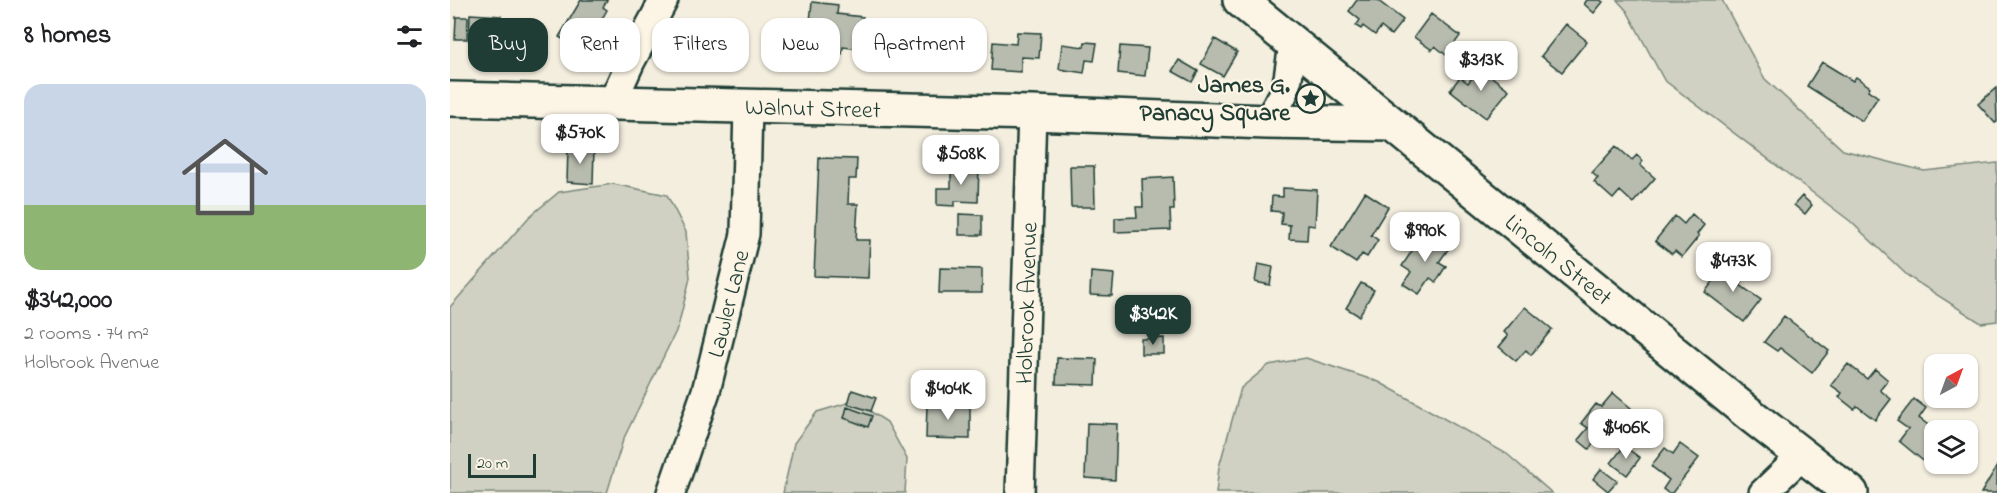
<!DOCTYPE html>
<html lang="en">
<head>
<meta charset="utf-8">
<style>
  body { margin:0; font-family:"Indie Flower",sans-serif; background:#f2f2f2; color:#202124; height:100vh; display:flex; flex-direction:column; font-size:22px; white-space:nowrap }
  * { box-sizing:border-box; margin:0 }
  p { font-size:20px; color:#757577 }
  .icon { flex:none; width:33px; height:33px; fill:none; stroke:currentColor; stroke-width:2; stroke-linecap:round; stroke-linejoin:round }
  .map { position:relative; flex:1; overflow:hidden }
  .details { display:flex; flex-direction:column; background:#fff; width:450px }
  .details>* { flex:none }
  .guide { position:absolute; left:18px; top:18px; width:570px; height:54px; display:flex; gap:12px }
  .needle { width:39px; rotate:41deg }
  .fabs { position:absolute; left:1474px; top:354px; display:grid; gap:12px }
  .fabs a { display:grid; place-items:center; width:54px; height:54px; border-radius:12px; background:#fff; box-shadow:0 2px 4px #0004; font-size:30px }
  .scale { position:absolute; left:18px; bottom:15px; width:68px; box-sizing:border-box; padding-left:6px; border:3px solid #1f3d34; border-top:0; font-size:16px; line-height:21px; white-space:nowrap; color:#1f3d34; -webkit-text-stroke:4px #fcf5e5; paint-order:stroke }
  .price { position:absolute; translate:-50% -51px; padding:0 14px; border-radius:12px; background:#fff; color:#222; font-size:20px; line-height:39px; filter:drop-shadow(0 2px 3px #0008) }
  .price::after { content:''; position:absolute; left:50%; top:36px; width:18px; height:14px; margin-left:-9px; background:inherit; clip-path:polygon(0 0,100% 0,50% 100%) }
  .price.selected { background:#1f3d34; color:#fff }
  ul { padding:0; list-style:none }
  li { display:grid; align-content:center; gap:12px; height:318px; padding:0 24px }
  li span { display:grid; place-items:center; height:186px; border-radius:18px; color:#555 }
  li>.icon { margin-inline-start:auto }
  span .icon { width:108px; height:108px; fill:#fffc; stroke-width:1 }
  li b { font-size:26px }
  h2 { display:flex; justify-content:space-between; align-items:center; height:72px; padding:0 24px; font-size:26px }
  .chip { padding:0 21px; border-radius:18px; background:#fff; box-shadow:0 2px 4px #0004; font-size:21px; line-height:54px }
  .chip.selected { background:#1f3d34; color:#fff }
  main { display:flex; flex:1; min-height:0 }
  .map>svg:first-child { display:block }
  .green { fill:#d0d1c2; stroke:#78877b; stroke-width:1.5 }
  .building { fill:#b8bcae; stroke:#1f3d34; stroke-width:1.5 }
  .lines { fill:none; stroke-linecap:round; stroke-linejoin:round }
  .street-casing { stroke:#1f3d34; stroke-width:32 }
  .secondary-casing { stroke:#1f3d34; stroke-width:38 }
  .street { stroke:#fcf5e5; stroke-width:27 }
  .secondary { stroke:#fcf5e5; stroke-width:33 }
  .labels { text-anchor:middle; stroke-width:4.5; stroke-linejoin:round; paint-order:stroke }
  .poi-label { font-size:24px; font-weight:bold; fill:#1f3d34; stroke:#fcf5e5; text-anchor:end }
  .street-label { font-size:24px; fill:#1f3d34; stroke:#fcf5e5 }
</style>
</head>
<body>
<main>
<section class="details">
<h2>8 homes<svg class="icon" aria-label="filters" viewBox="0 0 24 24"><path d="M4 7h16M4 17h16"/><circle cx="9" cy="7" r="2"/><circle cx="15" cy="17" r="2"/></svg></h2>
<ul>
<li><span style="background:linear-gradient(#c9d6e8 65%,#8fb573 0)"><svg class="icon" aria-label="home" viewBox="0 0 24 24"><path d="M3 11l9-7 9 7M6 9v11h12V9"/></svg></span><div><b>$342,000</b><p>2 rooms · 74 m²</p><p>Holbrook Avenue</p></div></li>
</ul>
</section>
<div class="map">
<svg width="1547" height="493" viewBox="0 0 1547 493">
  <rect width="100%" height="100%" fill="#f3eede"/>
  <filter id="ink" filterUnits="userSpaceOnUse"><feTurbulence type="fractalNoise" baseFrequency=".0167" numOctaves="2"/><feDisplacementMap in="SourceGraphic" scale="12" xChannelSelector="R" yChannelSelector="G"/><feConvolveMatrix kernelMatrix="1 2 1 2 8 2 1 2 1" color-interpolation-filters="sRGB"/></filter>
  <g filter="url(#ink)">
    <path class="green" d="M1167,0H1272L1315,79L1393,150L1474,171L1547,163V321L1531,323L1459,277L1400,221L1214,80L1177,11Z
      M849 95a12 12 0 1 1 24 0a12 12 0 1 1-24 0Z
      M163,184L217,195L236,232L240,278L228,327L173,440L157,493H0V307L79,217L109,192Z
      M856,358L929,382L1057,454L1102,493H766L769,467L791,388L819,365Z
      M404,401L437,422L457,459L455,493H333L344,443L367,412Z"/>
    <path class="building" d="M131,0H157L153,7L157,10L134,51L109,37Z
      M907,0H927L953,20L941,35L931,27L925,35L913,26L911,29L906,26L910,20L899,11Z
      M1137,0H1150L1153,2L1144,13L1134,4Z
      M362,2L388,5L387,14L413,17L410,49L393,47L392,54L357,51Z
      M20,14L51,16L50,23L61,24L60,51L54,50V57L33,56L34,41H19Z
      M981,14L1010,36L996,55L985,46L982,50L964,37Z
      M6,17H18L17,39H5Z
      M1116,24L1137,41L1112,72L1091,56Z
      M567,32L591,33L589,58L571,57V72L541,70L543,42L566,44Z
      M765,39L787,52L773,76L751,64Z
      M635,42L647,43L644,61L636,60L634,73L609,69L612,44L634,47Z
      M670,46L698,48L695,76L668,73Z
      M729,60L748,71L742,82L722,71Z
      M1372,62L1403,81L1406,77L1420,87L1418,90L1428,97L1412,121L1357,86Z
      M1030,68L1059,90L1036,118L1000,90L1010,77L1018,83Z
      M1546,88L1547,122L1545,123L1528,104Z
      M118,146L144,148L143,184L117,182Z
      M1166,146L1182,160L1187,155L1193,161L1190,165L1205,178L1183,203L1170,191L1163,199L1144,182L1148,178L1142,173Z
      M369,158L407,159L406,179H399L398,204H408L406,240H420L418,278L364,276Z
      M501,164H529L528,202L505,201V206L487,205V188H501Z
      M620,166H644L645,207H621Z
      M723,177L724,210H720L721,230L665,232V218L687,217L686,207H693L692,179Z
      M833,188L867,190L865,226L858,225L857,240L839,239L840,225L831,224L832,212L821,211L822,196L833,197Z
      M915,192L938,207L921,235L928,240L917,257L912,254L906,263L881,247Z
      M1352,196L1362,205L1355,214L1344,205Z
      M509,214L532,215V235H509Z
      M1242,214L1254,225L1247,234L1249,236L1232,257L1225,251L1222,254L1205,241L1225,216L1234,224Z
      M975,231L999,248L989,262L996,266L986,282L980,278L969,294L953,284L961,272L952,266Z
      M1277,263L1296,277L1290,285L1311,300L1294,322L1255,292Z
      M808,264L823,267L820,285L805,282Z
      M490,268L532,269V293H489Z
      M641,272L664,274L662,296L640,295Z
      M911,283L924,290L909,316L896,308Z
      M1075,307L1102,329L1081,355L1076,350L1066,361L1049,347L1058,336L1054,332Z
      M1334,316L1379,351L1362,373L1330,348L1327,351L1314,342Z
      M714,338V354H691V339Z
      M607,358L647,359L646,385L606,384Z
      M1398,364L1417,379L1425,369L1438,380L1430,390L1441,399L1425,420L1407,406L1404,409L1389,397L1392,393L1381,385Z
      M402,390L426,398L421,411L398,404Z
      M1163,393L1181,408L1162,431L1157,427L1139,449L1128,440L1138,428L1131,423L1146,404L1151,407Z
      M1464,399L1476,408L1469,418L1485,430V464H1487L1483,469L1449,441L1458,429L1447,421Z
      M477,404H520V439L476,438Z
      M397,407L422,416L418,427L394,418Z
      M637,423L667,424L665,480L635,478Z
      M1230,444L1249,458L1222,493H1218L1213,489L1219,480L1201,466L1215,448L1223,454Z
      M1174,446L1190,458L1177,475L1161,463Z
      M1547,466V493H1531Z
      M1151,469L1167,481L1158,491L1143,479Z"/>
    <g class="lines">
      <defs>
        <g id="street">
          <path d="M162,103L181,61L214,0"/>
          <path d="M817,122L833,95L838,78L843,44"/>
          <path id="s1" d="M221,493L256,391L295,234L298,106"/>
          <path id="s2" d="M570,493L582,113"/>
          <path d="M1313,493L1340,467L1349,453"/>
        </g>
        <g id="secondary">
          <path id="s3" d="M790,0L1303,417L1401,493"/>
          <path id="s4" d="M0,99L582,113L817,122L941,124"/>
        </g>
      </defs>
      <use href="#street" class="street-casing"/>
      <use href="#secondary" class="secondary-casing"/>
      <use href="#street" class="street"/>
      <use href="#secondary" class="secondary"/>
    </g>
  </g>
  <defs>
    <symbol id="sight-ring" viewBox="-11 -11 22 22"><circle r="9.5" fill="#fcf5e5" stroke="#1f3d34" stroke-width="1.5"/><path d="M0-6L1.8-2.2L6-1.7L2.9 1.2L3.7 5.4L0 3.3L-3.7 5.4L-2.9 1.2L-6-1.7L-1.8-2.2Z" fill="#1f3d34"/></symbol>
  </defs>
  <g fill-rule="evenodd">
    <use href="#sight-ring" x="844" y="82" width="33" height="33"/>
  </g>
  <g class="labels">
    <g class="poi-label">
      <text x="840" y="92">James G.<tspan x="840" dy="28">Panacy Square</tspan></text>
    </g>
    <g class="street-label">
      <text dy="8" stroke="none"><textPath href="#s4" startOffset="363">Walnut Street</textPath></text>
      <text dy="8" stroke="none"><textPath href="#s3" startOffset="411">Lincoln Street</textPath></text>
      <text dy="8" stroke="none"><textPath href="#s1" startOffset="198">Lawler Lane</textPath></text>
      <text dy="8" stroke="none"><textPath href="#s2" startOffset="190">Holbrook Avenue</textPath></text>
    </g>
  </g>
</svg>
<div class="fabs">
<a><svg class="needle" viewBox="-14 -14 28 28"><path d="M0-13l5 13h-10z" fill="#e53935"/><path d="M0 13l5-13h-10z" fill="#757577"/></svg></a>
<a><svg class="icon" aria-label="layers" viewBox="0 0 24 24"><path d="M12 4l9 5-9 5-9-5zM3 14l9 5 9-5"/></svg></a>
</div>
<div class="scale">20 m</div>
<b class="price" style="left:1031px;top:92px">$313K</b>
<b class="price" style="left:130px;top:165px">$570K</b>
<b class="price" style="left:511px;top:186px">$508K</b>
<b class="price" style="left:975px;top:263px">$990K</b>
<b class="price" style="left:1283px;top:293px">$473K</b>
<b class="price selected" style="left:703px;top:346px">$342K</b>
<b class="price" style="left:498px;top:421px">$404K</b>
<b class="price" style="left:1176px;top:460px">$406K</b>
<div class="guide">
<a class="chip selected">Buy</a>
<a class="chip">Rent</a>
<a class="chip">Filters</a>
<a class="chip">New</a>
<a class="chip">Apartment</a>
</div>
</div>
</main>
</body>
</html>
